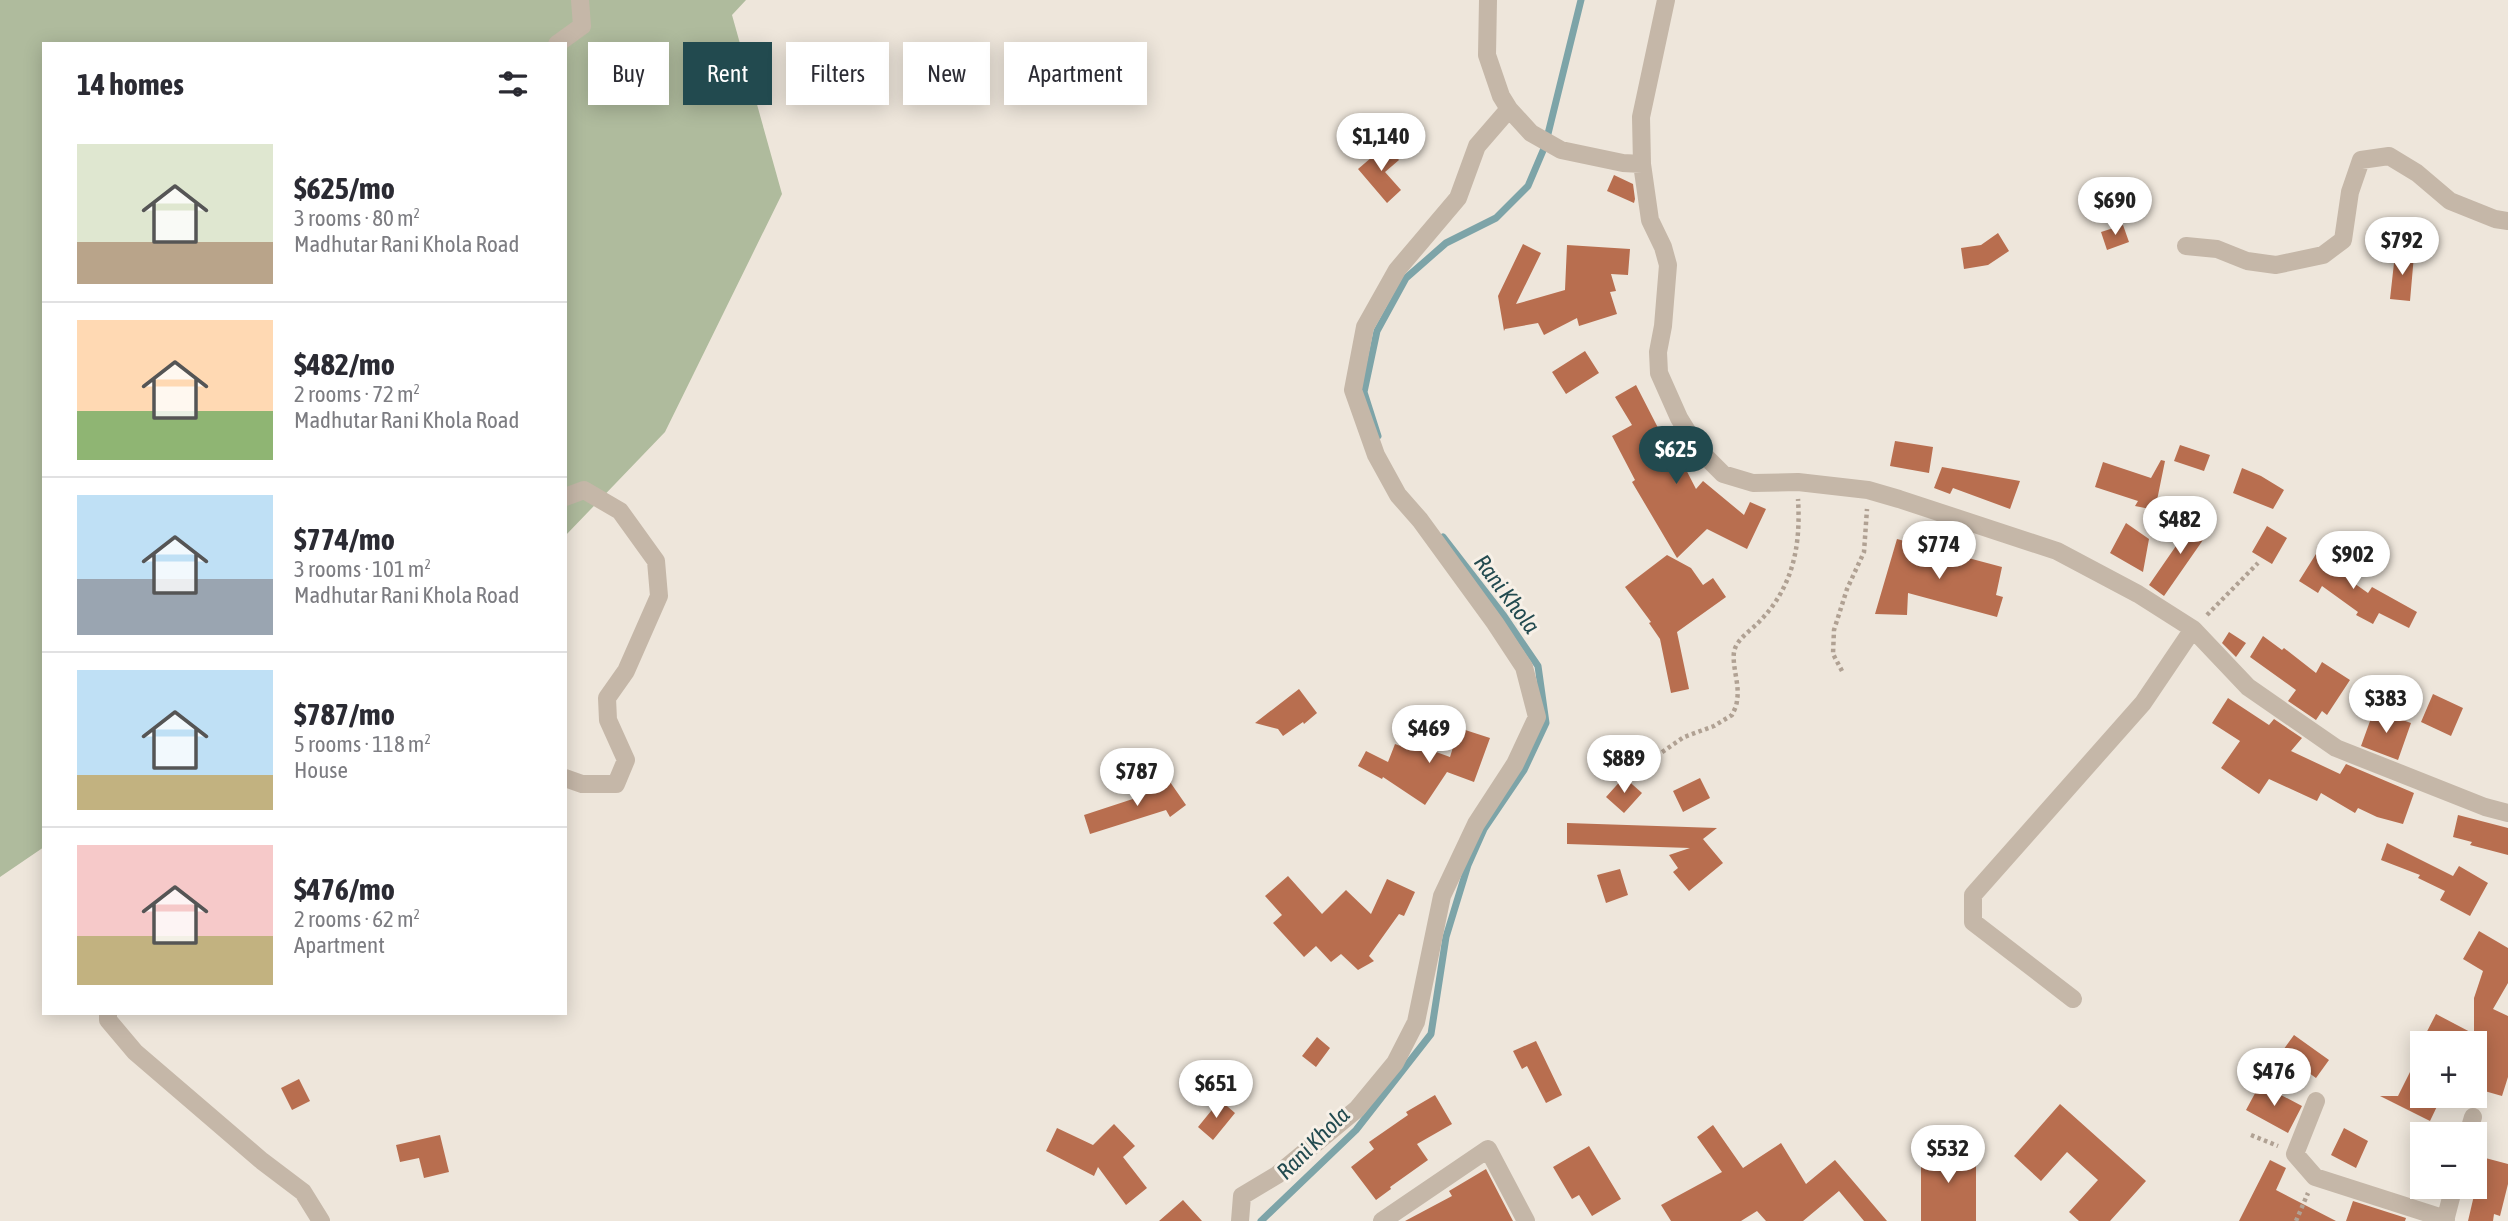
<!DOCTYPE html>
<html lang="en">
<head>
<meta charset="utf-8">
<style>
  body { margin:0; font-family:"Asap Condensed",sans-serif; background:#f7f7f7; color:#2b2b33; height:100vh; display:flex; flex-direction:column; font-size:26px; white-space:nowrap }
  * { box-sizing:border-box; margin:0 }
  p { font-size:23px; color:#7c7c81 }
  .icon { flex:none; width:38px; height:38px; fill:none; stroke:currentColor; stroke-width:2; stroke-linecap:round; stroke-linejoin:round }
  .map { position:relative; flex:1; overflow:hidden }
  .details { position:absolute; left:42px; top:42px; width:525px; height:973px; display:flex; flex-direction:column; background:#fff; border-radius:0px; box-shadow:0 4px 18px #0003 }
  .details>* { flex:none }
  .banner { position:absolute; left:588px; top:42px; width:665px; height:63px; display:flex; gap:14px }
  .controls { position:absolute; left:2410px; top:1031px; display:grid; gap:14px }
  .controls a { display:grid; place-items:center; width:77px; height:77px; border-radius:0px; background:#fff; box-shadow:0 4px 18px #0003; font-size:35px }
  .price { position:absolute; translate:-50% -60px; padding:0 16px; border-radius:24px; background:#fff; color:#222; font-size:23px; line-height:46px; filter:drop-shadow(0 2px 4px #0008) }
  .price::after { content:''; position:absolute; left:50%; top:42px; width:21px; height:16px; margin-left:-10px; background:inherit; clip-path:polygon(0 0,100% 0,50% 100%) }
  .price.current { background:#224a4f; color:#fff }
  ul { padding:0; list-style:none }
  li { display:flex; align-items:center; gap:21px; height:175px; padding:0 35px }
  li+li { border-top:2px solid #e1e1e2 }
  li span { display:grid; place-items:center; flex:none; width:196px; height:140px; border-radius:0px; color:#555 }
  li>.icon { margin-inline-start:auto }
  span .icon { width:84px; height:84px; fill:#fffc; stroke-width:1 }
  li b { font-size:30px }
  h2 { display:flex; justify-content:space-between; align-items:center; height:84px; padding:0 35px; font-size:30px }
  .tag { padding:0 24px; border-radius:0px; background:#fff; box-shadow:0 4px 18px #0003; font-size:24px; line-height:63px }
  .tag.current { background:#224a4f; color:#fff }
  .map>svg:first-child { display:block }
  .green { fill:#afbb9d }
  .lines { fill:none; stroke-linecap:round; stroke-linejoin:round }
  .stream { stroke:#7da4a8; stroke-width:7 }
  .building { fill:#b86e4f }
  .path { stroke:#b0a193; stroke-width:4.5; stroke-dasharray:3.5 3.5; stroke-linecap:butt }
  .minor { stroke:#c5b7a8; stroke-width:18 }
  .labels { text-anchor:middle; stroke-width:6; stroke-linejoin:round; paint-order:stroke }
  .water-label { font-size:23px; font-style:italic; fill:#224a4f; stroke:#f7f0e7 }
</style>
</head>
<body>
<div class="map">
<svg width="2508" height="1221" viewBox="0 0 2508 1221">
  <rect width="100%" height="100%" fill="#eee6db"/>
  <path class="green" d="M0,0H746L732,15L782,194L665,432L565,536V44H44V847L0,877Z"/>
  <g class="lines">
    <path class="stream" d="M1378,436L1364,392L1377,331L1406,278L1446,243L1496,218L1528,186L1545,146L1581,0
      M1261,1221L1356,1130L1431,1034L1446,937L1468,865L1484,829L1524,770L1546,723L1538,666L1504,616L1443,537"/>
  </g>
  <path class="building" d="M1386,145L1399,160L1385,172L1401,190L1387,203L1358,169Z
    M1614,175L1633,184L1635,199L1634,203L1607,191Z
    M2123,225L2129,242L2107,250L2101,232Z
    M1998,233L2009,251L1988,265L1964,269L1961,248L1981,245Z
    M1523,244L1541,253L1516,304L1565,290L1567,245L1630,249L1628,275L1611,274L1616,291L1610,292L1617,314L1579,326L1577,318L1544,335L1538,323L1505,329L1504,331L1498,296Z
    M2395,254L2414,255L2410,301L2390,299Z
    M1585,351L1599,373L1566,394L1552,372Z
    M1636,385L1674,459L1679,456L1696,489L1703,481L1744,515L1750,502L1766,509L1747,549L1707,529L1677,558L1632,482L1635,480L1612,436L1632,425L1615,397Z
    M1895,441L1933,447L1929,473L1890,466Z
    M2180,445L2210,455L2204,471L2174,461Z
    M2161,460L2165,461L2155,510L2135,506L2138,501L2095,487L2103,462L2151,478Z
    M1942,467L2020,481L2010,509L1953,488L1950,494L1934,488Z
    M2242,468L2261,476L2284,490L2273,509L2233,493Z
    M2196,517L2212,527L2164,596L2149,585Z
    M2126,523L2149,539L2143,572L2110,553Z
    M2267,526L2287,538L2272,564L2252,552Z
    M1897,539L2002,567L1996,595L2003,597L1997,617L1908,593L1907,615L1875,614Z
    M2321,546L2341,558L2334,569L2368,593L2372,587L2417,612L2409,628L2379,613L2373,624L2356,615L2358,612L2322,586L2318,593L2299,581Z
    M1667,555L1691,568L1703,585L1713,578L1726,597L1677,632L1689,689L1671,693L1660,639L1649,623L1651,622L1625,587Z
    M2229,632L2246,643L2236,657L2222,643Z
    M2263,636L2282,650L2284,648L2316,673L2322,662L2350,680L2327,715L2322,711L2316,720L2288,701L2296,690L2250,657Z
    M1299,689L1317,713L1304,724L1303,722L1283,736L1278,729L1255,723Z
    M2433,694L2463,708L2451,736L2421,722Z
    M2228,698L2269,725L2274,719L2302,738L2291,751L2340,774L2346,764L2414,793L2403,824L2377,817L2358,808L2355,813L2321,793L2317,801L2269,779L2259,794L2221,768L2240,741L2212,723Z
    M2374,710L2411,723L2398,760L2361,746Z
    M1459,728L1490,738L1474,782L1447,772L1425,805L1383,777L1382,779L1358,766L1366,751L1388,762L1395,744L1411,750L1414,744L1450,757Z
    M1624,777L1642,793L1624,813L1606,797Z
    M1700,778L1710,798L1683,812L1673,791Z
    M1168,779L1186,805L1170,817L1166,810L1090,834L1084,815L1145,795Z
    M2458,815L2508,828V855L2470,845L2472,842L2453,837Z
    M1567,823L1717,828L1703,839L1723,863L1689,891L1673,872L1678,868L1669,855L1690,848L1567,844Z
    M2387,843L2453,876L2459,866L2488,883L2470,916L2440,900L2445,891L2418,878L2420,875L2381,860Z
    M1620,869L1628,895L1606,903L1597,875Z
    M1288,876L1322,914L1346,890L1371,914L1387,879L1415,892L1404,916L1399,914L1369,956L1374,961L1358,970L1341,954L1331,962L1316,946L1304,957L1273,923L1282,915L1265,896Z
    M2479,931L2508,948V983L2493,1009L2508,1016V1077L2502,1096L2474,1088V1043H2421L2436,1014L2474,1034V998L2483,971L2463,959Z
    M2294,1035L2329,1060L2316,1078L2281,1053Z
    M1317,1037L1330,1048L1316,1067L1302,1056Z
    M1536,1041L1562,1095L1546,1103L1527,1066L1522,1069L1513,1051Z
    M2422,1048V1096H2442L2430,1121L2380,1096H2398Z
    M299,1079L310,1101L292,1110L281,1088Z
    M2260,1084L2302,1106L2288,1133L2246,1110Z
    M1435,1095L1452,1124L1417,1144L1428,1160L1390,1187L1391,1189L1376,1200L1351,1167L1374,1149L1369,1142L1408,1115L1406,1112Z
    M1220,1100L1235,1113L1213,1140L1198,1127Z
    M2060,1104L2146,1181L2110,1221H2079L2069,1212L2098,1180L2067,1152L2041,1181L2014,1156Z
    M1114,1124L1135,1146L1123,1157L1147,1188L1126,1205L1098,1167L1094,1176L1046,1151L1057,1128L1093,1145Z
    M1713,1125L1743,1168L1781,1143L1806,1184L1835,1160L1887,1221H1864L1839,1191L1803,1221H1766L1757,1211L1741,1221H1671L1661,1205L1722,1172L1697,1137Z
    M2344,1128L2368,1141L2356,1168L2331,1155Z
    M440,1135L449,1172L424,1178L419,1158L400,1162L396,1145Z
    M1589,1146L1621,1199L1592,1216L1579,1195L1572,1199L1553,1167Z
    M1921,1149H1976V1221H1921Z
    M2474,1155L2508,1164V1184L2500,1216L2494,1214L2493,1221H2468L2479,1174L2474,1173Z
    M2270,1160L2286,1168L2276,1190L2336,1221H2239Z
    M1486,1169L1513,1221H1405L1452,1196L1449,1191Z
    M1183,1200L1202,1221H1159Z
    M2353,1201L2406,1218L2405,1221H2346Z"/>
  <g class="lines">
    <path class="path" d="M2207,615L2258,563
      M1842,671L1833,654L1834,630L1847,589L1864,552L1867,509
      M1622,762L1655,757L1684,737L1714,726L1732,715C1734,711 1737,705 1737,700C1740,685 1732,667 1734,652C1736,640 1750,631 1758,623C1793,588 1801,546 1798,499
      M2251,1135L2278,1146
      M2296,1221L2308,1193"/>
    <path class="minor" d="M1488,0L1487,55L1501,96L1509,109L1531,133L1561,150L1623,163L1642,164L1650,220L1663,247L1668,265L1663,326L1658,352L1659,373L1679,418L1698,449L1723,474L1753,483L1798,482L1868,490L1899,499L2057,551L2138,594L2193,629L2248,687L2336,748L2485,807L2508,813
      M557,44L582,26L580,0
      M1642,164L1641,117L1666,0
      M2186,246L2217,249L2247,261L2276,265L2323,255L2343,240L2350,192L2361,160L2389,156L2417,173L2450,201L2495,219L2508,221
      M565,497L584,490L620,511L656,561L659,596L626,671L607,698L608,720L626,760L616,784H582L565,778
      M2073,999L1973,922V895L2143,703L2193,629
      M108,1013V1020L135,1052L262,1161L303,1192L321,1221
      M2316,1101L2295,1154L2315,1177L2446,1219
      M2468,1134L2473,1117
      M1240,1221L1242,1196L1277,1175L1357,1109L1395,1063L1416,1022L1442,896L1476,824L1515,764L1537,717L1524,667L1495,623L1420,520L1398,495L1376,455L1353,390L1365,327L1397,270L1458,198L1477,146L1509,109
      M1382,1221L1488,1149L1526,1221
      M2445,1221L2454,1186"/>
  </g>
  <g class="labels">
    <g class="water-label">
      <text transform="translate(1507 594) rotate(53)" y="8">Rani Khola</text>
      <text transform="translate(1313 1143) rotate(-45)" y="8">Rani Khola</text>
    </g>
  </g>
</svg>
<div class="controls">
<a>+</a>
<a>−</a>
</div>
<b class="price" style="left:1381px;top:173px">$1,140</b>
<b class="price" style="left:2115px;top:237px">$690</b>
<b class="price" style="left:2402px;top:277px">$792</b>
<b class="price current" style="left:1676px;top:486px">$625</b>
<b class="price" style="left:2180px;top:556px">$482</b>
<b class="price" style="left:1939px;top:581px">$774</b>
<b class="price" style="left:2353px;top:591px">$902</b>
<b class="price" style="left:2386px;top:735px">$383</b>
<b class="price" style="left:1429px;top:765px">$469</b>
<b class="price" style="left:1624px;top:795px">$889</b>
<b class="price" style="left:1137px;top:808px">$787</b>
<b class="price" style="left:2274px;top:1108px">$476</b>
<b class="price" style="left:1216px;top:1120px">$651</b>
<b class="price" style="left:1948px;top:1185px">$532</b>
<div class="banner">
<a class="tag">Buy</a>
<a class="tag current">Rent</a>
<a class="tag">Filters</a>
<a class="tag">New</a>
<a class="tag">Apartment</a>
</div>
<section class="details">
<h2>14 homes<svg class="icon" aria-label="filters" viewBox="0 0 24 24"><path d="M4 7h16M4 17h16"/><circle cx="9" cy="7" r="2"/><circle cx="15" cy="17" r="2"/></svg></h2>
<ul>
<li><span style="background:linear-gradient(#dfe7d0 70%,#b9a48a 0)"><svg class="icon" aria-label="home" viewBox="0 0 24 24"><path d="M3 11l9-7 9 7M6 9v11h12V9"/></svg></span><div><b>$625/mo</b><p>3 rooms · 80 m²</p><p>Madhutar Rani Khola Road</p></div></li>
<li><span style="background:linear-gradient(#ffd9b3 65%,#8fb573 0)"><svg class="icon" aria-label="home" viewBox="0 0 24 24"><path d="M3 11l9-7 9 7M6 9v11h12V9"/></svg></span><div><b>$482/mo</b><p>2 rooms · 72 m²</p><p>Madhutar Rani Khola Road</p></div></li>
<li><span style="background:linear-gradient(#bfe0f5 60%,#9aa5b1 0)"><svg class="icon" aria-label="home" viewBox="0 0 24 24"><path d="M3 11l9-7 9 7M6 9v11h12V9"/></svg></span><div><b>$774/mo</b><p>3 rooms · 101 m²</p><p>Madhutar Rani Khola Road</p></div></li>
<li><span style="background:linear-gradient(#bfe0f5 75%,#c2b280 0)"><svg class="icon" aria-label="home" viewBox="0 0 24 24"><path d="M3 11l9-7 9 7M6 9v11h12V9"/></svg></span><div><b>$787/mo</b><p>5 rooms · 118 m²</p><p>House</p></div></li>
<li><span style="background:linear-gradient(#f6c9c9 65%,#c2b280 0)"><svg class="icon" aria-label="home" viewBox="0 0 24 24"><path d="M3 11l9-7 9 7M6 9v11h12V9"/></svg></span><div><b>$476/mo</b><p>2 rooms · 62 m²</p><p>Apartment</p></div></li>
</ul>
</section>
</div>
</body>
</html>
